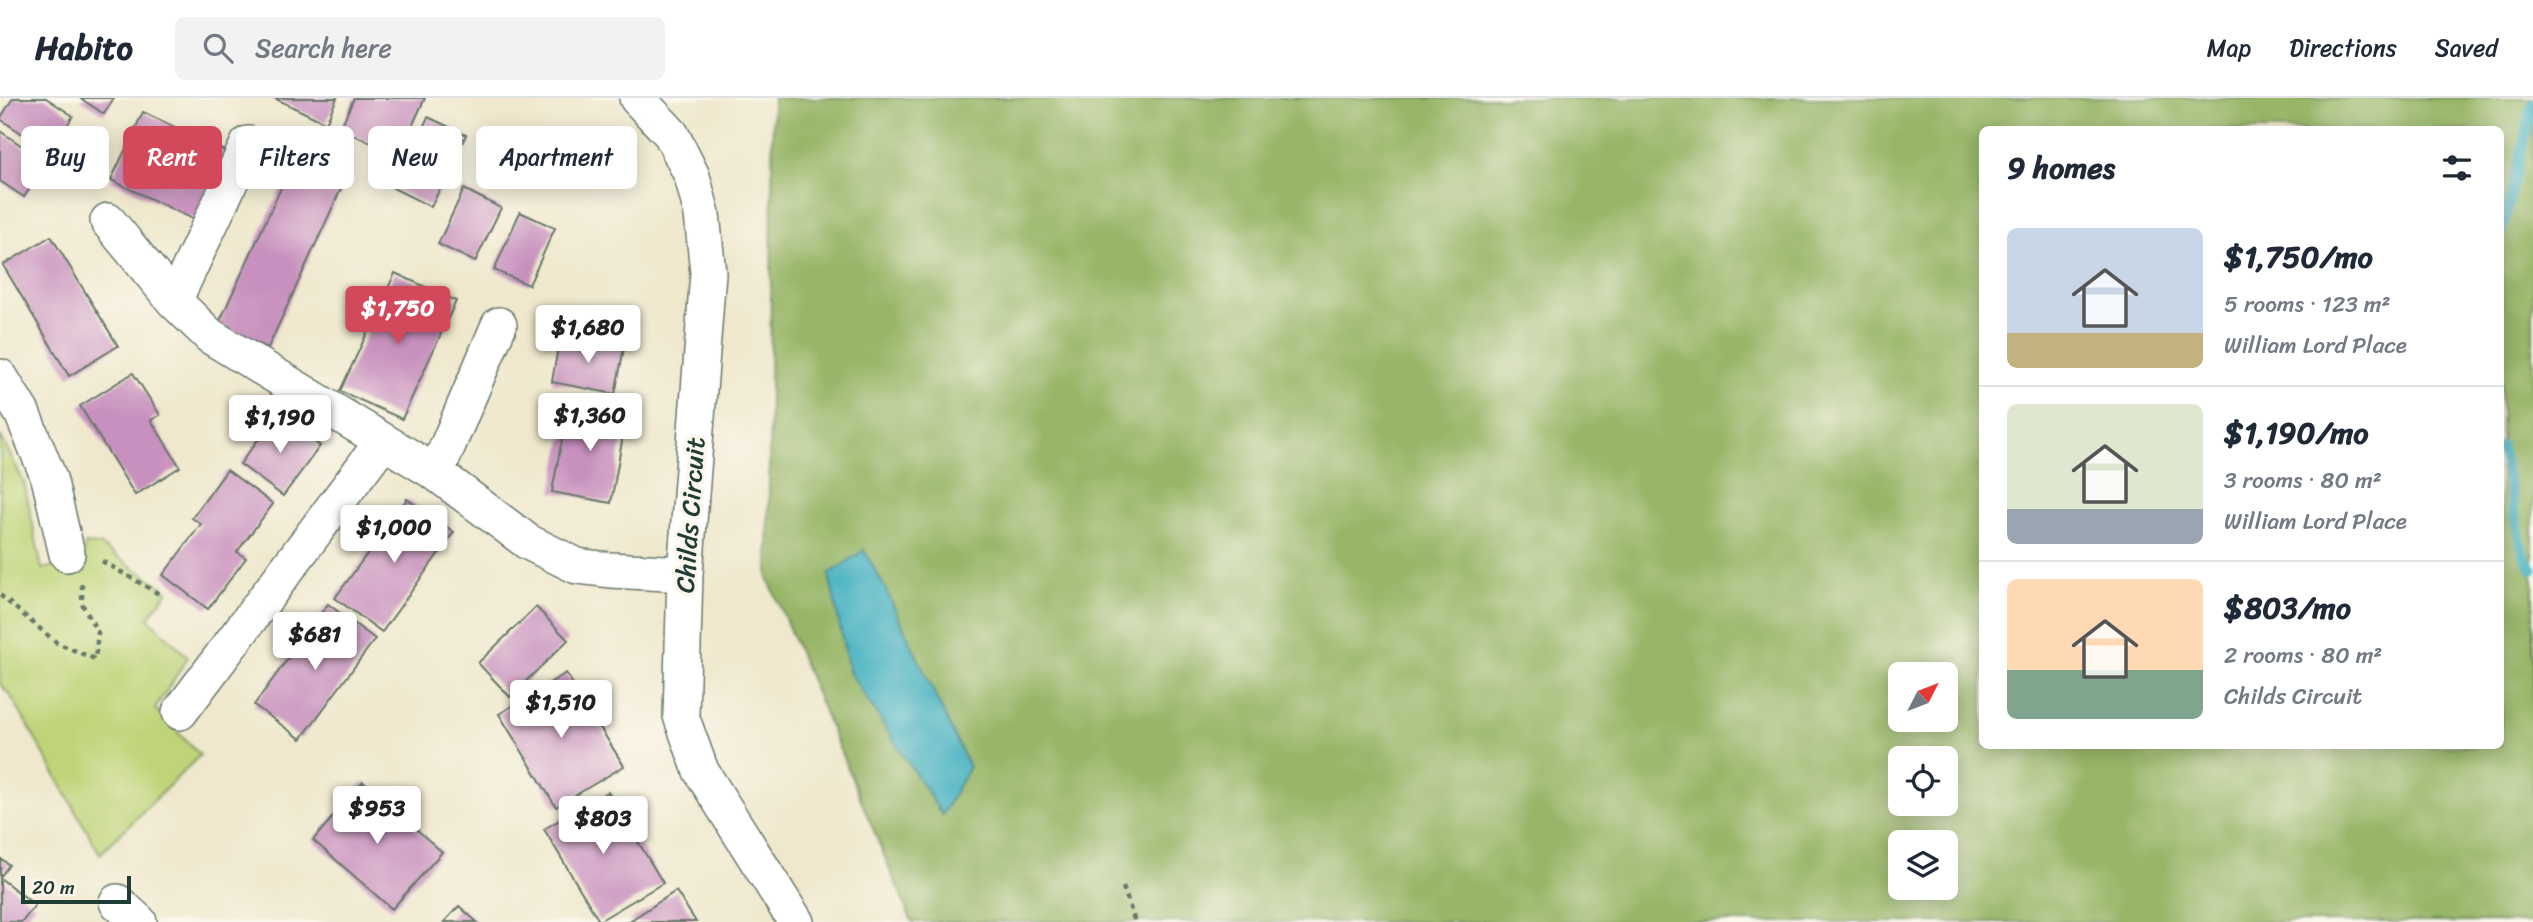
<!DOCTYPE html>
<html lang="en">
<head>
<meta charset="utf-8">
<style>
  body { margin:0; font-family:Sriracha,sans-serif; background:#f2f2f3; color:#1f2937; height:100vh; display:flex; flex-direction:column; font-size:26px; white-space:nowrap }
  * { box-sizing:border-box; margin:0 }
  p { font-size:23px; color:#747a83 }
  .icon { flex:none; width:38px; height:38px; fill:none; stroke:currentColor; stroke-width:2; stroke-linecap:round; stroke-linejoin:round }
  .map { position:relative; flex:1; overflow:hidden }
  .sheet { position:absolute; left:1979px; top:28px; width:525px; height:623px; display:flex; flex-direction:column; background:#fff; border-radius:10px; box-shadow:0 4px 18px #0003 }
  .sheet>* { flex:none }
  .hud { position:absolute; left:21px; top:28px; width:665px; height:63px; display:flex; gap:14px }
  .needle { width:46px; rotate:48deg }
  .fabs { position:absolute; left:1888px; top:564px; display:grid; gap:14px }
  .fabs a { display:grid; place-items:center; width:70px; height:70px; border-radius:10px; background:#fff; box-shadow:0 4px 18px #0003; font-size:35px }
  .scale { position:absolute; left:21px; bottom:18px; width:110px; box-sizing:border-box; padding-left:7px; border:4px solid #1f3d34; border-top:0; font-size:19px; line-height:24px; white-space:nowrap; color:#1f3d34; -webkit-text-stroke:5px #fbf7ec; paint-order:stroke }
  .price { position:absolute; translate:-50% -60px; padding:0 16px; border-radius:7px; background:#fff; color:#222; font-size:23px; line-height:46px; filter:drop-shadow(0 2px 4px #0008) }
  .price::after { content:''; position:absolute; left:50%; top:42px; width:21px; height:16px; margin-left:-10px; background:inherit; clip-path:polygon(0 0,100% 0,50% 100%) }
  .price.current { background:#d1495b; color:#fff }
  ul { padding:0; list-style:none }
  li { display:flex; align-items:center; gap:21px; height:175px; padding:0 28px }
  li+li { border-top:2px solid #e0e1e3 }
  li span { display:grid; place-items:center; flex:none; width:196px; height:140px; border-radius:10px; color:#555 }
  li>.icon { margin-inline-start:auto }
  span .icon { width:84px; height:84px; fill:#fffc; stroke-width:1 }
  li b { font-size:30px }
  h2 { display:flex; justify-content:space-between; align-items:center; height:84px; padding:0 28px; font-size:30px }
  .chip { padding:0 24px; border-radius:10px; background:#fff; box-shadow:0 4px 18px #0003; font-size:24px; line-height:63px }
  .chip.current { background:#d1495b; color:#fff }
  header { display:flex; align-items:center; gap:42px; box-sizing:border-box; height:98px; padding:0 35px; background:#fff; border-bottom:2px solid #e0e1e3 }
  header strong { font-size:33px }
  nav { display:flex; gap:38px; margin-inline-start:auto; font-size:24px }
  .search { width:490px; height:63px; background:#f2f2f3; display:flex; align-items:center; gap:18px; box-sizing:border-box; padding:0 24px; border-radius:10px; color:#747a83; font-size:26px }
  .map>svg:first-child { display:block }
  .green { fill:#bfd478; stroke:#6f8856; stroke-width:2 }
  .forest { fill:#97b668; stroke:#5b7a4e; stroke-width:2; fill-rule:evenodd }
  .water { fill:#44b1c1; stroke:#32777a; stroke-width:2 }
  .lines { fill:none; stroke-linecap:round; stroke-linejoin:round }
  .stream { stroke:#44b1c1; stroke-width:10 }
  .building { fill:#c890be }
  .street-casing { stroke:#68796a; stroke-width:38 }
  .path { stroke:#68796a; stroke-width:4.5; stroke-dasharray:5 5; stroke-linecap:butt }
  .street { stroke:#fff; stroke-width:35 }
  .labels { text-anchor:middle; stroke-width:7; stroke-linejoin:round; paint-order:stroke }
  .street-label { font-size:26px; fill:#1f3d34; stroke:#fbf7ec }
</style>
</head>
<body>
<header>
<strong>Habito</strong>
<div class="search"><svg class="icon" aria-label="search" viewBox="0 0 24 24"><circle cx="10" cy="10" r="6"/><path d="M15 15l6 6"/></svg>Search here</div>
<nav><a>Map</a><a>Directions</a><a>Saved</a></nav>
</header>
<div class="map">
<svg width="2533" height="824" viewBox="0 0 2533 824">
  <rect width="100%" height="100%" fill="#fbf7ec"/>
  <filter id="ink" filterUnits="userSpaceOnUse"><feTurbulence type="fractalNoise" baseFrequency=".0143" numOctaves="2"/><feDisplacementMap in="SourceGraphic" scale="14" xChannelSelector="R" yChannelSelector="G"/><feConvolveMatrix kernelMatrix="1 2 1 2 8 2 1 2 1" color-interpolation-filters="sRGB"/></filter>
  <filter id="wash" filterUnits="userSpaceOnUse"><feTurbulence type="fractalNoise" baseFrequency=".00686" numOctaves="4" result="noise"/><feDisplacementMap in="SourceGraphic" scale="28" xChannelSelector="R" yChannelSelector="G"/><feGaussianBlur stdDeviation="1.57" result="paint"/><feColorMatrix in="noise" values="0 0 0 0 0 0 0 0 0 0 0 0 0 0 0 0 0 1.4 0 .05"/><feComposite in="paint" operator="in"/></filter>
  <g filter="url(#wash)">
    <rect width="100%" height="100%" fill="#efe8cd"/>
    <path class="green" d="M0,337L24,384L42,471L84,462L85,446L100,447L168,493L148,520L188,559L155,611L200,657L100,756L11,598L0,586Z"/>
    <path class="forest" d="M773,0H2533V824H912L768,480ZM1983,32H2501V648H1983ZM1900,576H1946V621H1900ZM1900,660H1946V705H1900ZM1900,744H1946V789H1900Z"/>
    <path class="water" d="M864,452L883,486L969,669L942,717L849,573L829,476Z"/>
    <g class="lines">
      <path class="stream" d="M2501,136L2533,5
        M2501,348L2523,455L2533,472"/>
    </g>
    <g id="blocks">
      <path class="building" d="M13,0H46L73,18L50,54L0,21Z
        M80,0H114L104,16Z
        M274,0H337L326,25Z
        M354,0H425L399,57L340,31Z
        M143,14L227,54L195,122L111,82Z
        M428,19L466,37L431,109L393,90Z
        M0,33L47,65L24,99L0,83Z
        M297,55L347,78L268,250L218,227Z
        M464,91L501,110L475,164L438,146Z
        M520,114L555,130L529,187L494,172Z
        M51,138L118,248L69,278L3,167Z
        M395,175L456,203L402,321L340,293Z
        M560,238L624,250L615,296L552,284Z
        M133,275L160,317L151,322L180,369L135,397L80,308Z
        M569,304L627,315L611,405L552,394Z
        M277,316L320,348L283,398L240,366Z
        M227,372L273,406L237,454L246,460L208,511L163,477L201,426L192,420Z
        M407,401L454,434L382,534L335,500Z
        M328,506L375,541L301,641L254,607Z
        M536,509L568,542L510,599L478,565Z
        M566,575L624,668L556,709L499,616Z
        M363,684L442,754L392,811L313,742Z
        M608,694L663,785L599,823L544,731Z
        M0,760L9,767L0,779Z
        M0,780L35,807L22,824H0Z
        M676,793L696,824H628Z
        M459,808L477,824H444Z"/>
    </g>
  </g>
  <g filter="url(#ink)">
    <use href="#blocks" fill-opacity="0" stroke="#68796a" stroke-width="2"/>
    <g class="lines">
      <defs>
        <path id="street" d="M637,0L671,36L692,78L702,116L708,175L685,476L681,618L701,673L796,824
          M108,123L174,203L210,238L436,375L528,444L577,468L610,472L685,476
          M174,203L248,46
          M0,279L22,315L49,380L67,456
          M436,375L499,227
          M180,614L383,343
          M117,804L139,824"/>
      </defs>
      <use href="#street" class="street-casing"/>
      <path class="path" d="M102,463L161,497
        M0,497L57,545L95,561L98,535L82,506V486
        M1123,789L1135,824"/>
      <use href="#street" class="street"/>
    </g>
  </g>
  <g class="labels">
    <g class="street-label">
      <text transform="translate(690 417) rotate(-86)" y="9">Childs Circuit</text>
    </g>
  </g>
</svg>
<div class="fabs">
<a><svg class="needle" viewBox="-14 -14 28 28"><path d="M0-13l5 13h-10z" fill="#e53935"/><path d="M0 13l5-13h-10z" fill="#747a83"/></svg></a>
<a><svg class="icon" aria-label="locate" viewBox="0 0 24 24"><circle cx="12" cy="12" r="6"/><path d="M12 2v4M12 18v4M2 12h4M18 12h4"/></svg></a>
<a><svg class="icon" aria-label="layers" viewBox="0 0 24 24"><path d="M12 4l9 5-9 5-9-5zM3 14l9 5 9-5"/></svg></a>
</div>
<div class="scale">20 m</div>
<b class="price current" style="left:398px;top:248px">$1,750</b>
<b class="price" style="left:588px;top:267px">$1,680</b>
<b class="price" style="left:590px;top:355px">$1,360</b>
<b class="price" style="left:280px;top:357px">$1,190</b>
<b class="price" style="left:394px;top:467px">$1,000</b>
<b class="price" style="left:315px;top:574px">$681</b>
<b class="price" style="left:561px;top:642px">$1,510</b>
<b class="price" style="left:377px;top:748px">$953</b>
<b class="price" style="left:603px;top:758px">$803</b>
<div class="hud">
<a class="chip">Buy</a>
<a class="chip current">Rent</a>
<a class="chip">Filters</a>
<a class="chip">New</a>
<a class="chip">Apartment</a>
</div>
<section class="sheet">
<h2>9 homes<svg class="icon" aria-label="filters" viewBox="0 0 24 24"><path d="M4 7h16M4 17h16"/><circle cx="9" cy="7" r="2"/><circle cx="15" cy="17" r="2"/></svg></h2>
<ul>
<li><span style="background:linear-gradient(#c9d6e8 75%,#c2b280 0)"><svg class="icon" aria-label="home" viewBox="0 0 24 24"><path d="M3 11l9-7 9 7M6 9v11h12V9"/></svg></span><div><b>$1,750/mo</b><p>5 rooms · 123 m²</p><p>William Lord Place</p></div></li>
<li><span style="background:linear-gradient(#dfe7d0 75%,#9aa5b1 0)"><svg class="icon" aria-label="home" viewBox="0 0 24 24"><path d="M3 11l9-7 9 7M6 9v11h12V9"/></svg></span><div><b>$1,190/mo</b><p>3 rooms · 80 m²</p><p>William Lord Place</p></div></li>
<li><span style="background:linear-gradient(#ffd9b3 65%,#7fa58c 0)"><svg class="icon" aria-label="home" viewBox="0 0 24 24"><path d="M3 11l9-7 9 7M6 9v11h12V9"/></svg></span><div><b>$803/mo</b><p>2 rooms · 80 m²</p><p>Childs Circuit</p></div></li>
</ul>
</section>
</div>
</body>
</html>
